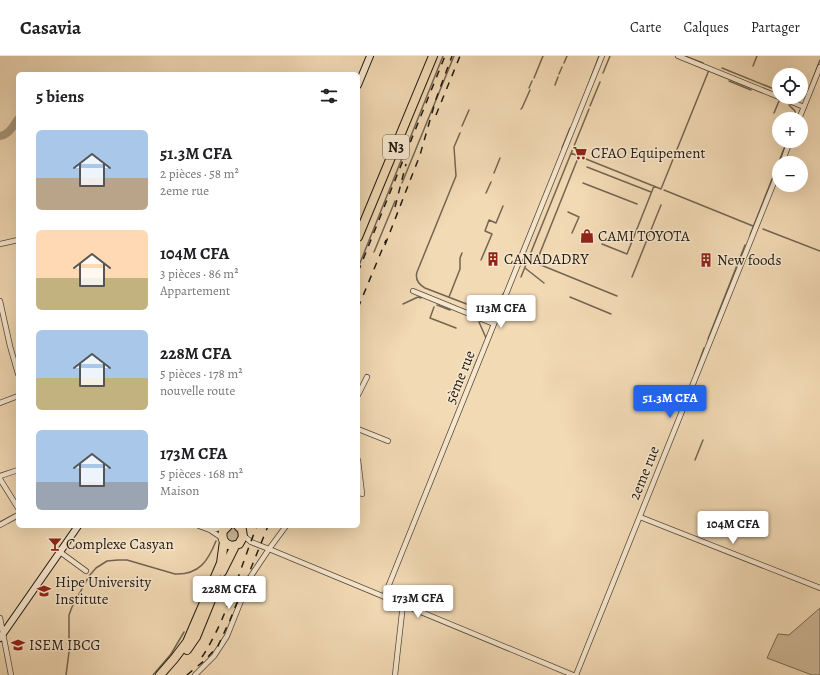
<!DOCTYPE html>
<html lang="fr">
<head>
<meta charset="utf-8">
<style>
  body { margin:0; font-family:Alegreya,serif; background:#f6f6f6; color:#202124; height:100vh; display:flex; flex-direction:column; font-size:15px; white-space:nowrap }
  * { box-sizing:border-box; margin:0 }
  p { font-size:13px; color:#757577 }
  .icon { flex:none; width:22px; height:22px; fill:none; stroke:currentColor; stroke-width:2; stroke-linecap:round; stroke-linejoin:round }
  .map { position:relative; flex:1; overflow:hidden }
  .details { position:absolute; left:16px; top:16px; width:344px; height:456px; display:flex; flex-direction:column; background:#fff; border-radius:6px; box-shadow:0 4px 16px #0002 }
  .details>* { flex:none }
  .controls { position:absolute; left:772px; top:12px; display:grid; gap:8px }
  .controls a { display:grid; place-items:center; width:36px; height:36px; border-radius:50%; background:#fff; box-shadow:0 4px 16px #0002; font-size:20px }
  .price { position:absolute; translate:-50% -34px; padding:0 9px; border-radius:4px; background:#fff; color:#222; font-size:13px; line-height:26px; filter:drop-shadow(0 1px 2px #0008) }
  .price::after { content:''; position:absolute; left:50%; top:24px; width:12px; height:9px; margin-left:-6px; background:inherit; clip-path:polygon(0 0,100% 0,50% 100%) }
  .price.selected { background:#2563eb; color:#fff }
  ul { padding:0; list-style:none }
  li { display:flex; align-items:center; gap:12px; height:100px; padding:0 20px }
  li span { display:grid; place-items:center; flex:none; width:112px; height:80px; border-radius:6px; color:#555 }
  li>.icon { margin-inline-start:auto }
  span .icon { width:48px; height:48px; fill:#fffc; stroke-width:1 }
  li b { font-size:17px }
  h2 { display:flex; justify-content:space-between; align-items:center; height:48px; padding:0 20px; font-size:17px }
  header { display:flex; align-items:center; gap:24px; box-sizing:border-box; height:56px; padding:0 20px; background:#fff; border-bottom:1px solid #e0e0e0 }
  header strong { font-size:19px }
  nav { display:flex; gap:22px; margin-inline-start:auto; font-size:14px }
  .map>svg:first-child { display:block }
  .green { fill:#ceb999; stroke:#776954 }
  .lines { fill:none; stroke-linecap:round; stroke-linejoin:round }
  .stream { stroke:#736551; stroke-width:1.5 }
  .river { stroke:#ab987d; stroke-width:8 }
  .street-casing { stroke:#544939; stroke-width:6 }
  .secondary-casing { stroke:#201910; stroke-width:8 }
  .highway-casing { stroke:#201910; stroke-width:10 }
  .street { stroke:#f7e7cf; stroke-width:4.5 }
  .secondary { stroke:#f7e7cf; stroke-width:6 }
  .highway { stroke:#f2dab5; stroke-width:8 }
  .rail { stroke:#201910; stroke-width:1.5; stroke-dasharray:7 7; stroke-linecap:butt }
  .labels { text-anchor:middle; stroke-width:3; stroke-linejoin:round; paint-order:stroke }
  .shield { fill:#f7e7cf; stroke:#605749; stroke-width:1 }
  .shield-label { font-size:14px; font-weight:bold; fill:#201910 }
  .poi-label { font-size:15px; fill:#201910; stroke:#f7e7cf; text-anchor:start }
  .street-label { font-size:15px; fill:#201910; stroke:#f7e7cf }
</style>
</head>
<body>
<header>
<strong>Casavia</strong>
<nav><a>Carte</a><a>Calques</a><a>Partager</a></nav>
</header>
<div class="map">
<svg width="820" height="619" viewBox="0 0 820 619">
  <rect width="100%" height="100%" fill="#f2dab5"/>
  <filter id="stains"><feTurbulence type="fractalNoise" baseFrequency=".005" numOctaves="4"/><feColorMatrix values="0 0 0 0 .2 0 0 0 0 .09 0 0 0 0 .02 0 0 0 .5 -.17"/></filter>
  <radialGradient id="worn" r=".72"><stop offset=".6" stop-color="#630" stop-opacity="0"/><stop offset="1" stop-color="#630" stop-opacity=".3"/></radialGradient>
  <path class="green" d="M231,471H235L241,475L237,487L226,485L225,475Z
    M820,552V619H812L767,602L778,578L789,579Z"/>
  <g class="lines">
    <path class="stream" d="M685,0L703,7
      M564,7L567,0
      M753,10L757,0
      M722,12L779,35
      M603,17L610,0
      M559,18L562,11
      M534,22L543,0
      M729,25L751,34
      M555,29L558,21
      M810,30L820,4
      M529,32L532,25
      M587,32L599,0
      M793,41L801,42L808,35
      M789,49L795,55L796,63
      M590,50L600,26
      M521,53L522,52L530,34
      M774,57L779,45
      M462,70L469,54
      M460,77L454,91L456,120L417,216C415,223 418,228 425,232L477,252C489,252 498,247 504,237
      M562,92L570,72
      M571,97L661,133L709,14H708
      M578,102L536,207L617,240
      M587,111L651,136
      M494,117L500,102
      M402,127L454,0
      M583,127L637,148
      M664,134L753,170
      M486,137L491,126
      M568,156L579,161L572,177
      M763,173L820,195
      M750,179L787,85
      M602,188L627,198L654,130
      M374,196L395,145
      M481,204L492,178L485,175L489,164L496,167L503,150
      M358,212L443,0
      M525,212L544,227
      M521,221L589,53
      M632,221L661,149
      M449,241L460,213V202L462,197
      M570,241L611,258
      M403,248L418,241L421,242V241
      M437,249L450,254
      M434,251L430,262L456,272
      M479,266L486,282
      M708,283L745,189
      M474,312L477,304
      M695,317L704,292
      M695,404L703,384
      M17,446L18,447
      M0,466L17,457V453
      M8,467L18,462
      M66,619L69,596V559L72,551L89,520L96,512L107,505L118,504H127L175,518C199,519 208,505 216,485
      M153,619L171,598L184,576"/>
    <path class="river" d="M0,80C9,79 13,70 18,63"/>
    <defs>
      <path id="street" d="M678,0L779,41
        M780,41L804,51
        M799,63L820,11
        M782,107L790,85
        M0,188L18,184
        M413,235L494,268
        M0,245L10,290L18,318
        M358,339L367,321
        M0,347L18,340
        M358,373L388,385
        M358,404L362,438
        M0,420L18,414
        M0,423L18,452
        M640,461L820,532
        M0,469L18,459
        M199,470L210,474L222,482
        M286,470L269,493L573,619
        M210,474L226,471
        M60,496L86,515
        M384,541L602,0
        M0,562L11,619
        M195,619L214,600L227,580L251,520L269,493L251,486L243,479
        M395,619L403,548
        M576,619L779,114"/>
      <path id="secondary" d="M358,29L370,0
        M0,582L78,470"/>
      <path id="highway" d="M358,181L433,0
        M228,470L223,475C221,483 224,488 232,490L239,488L243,481L242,474L238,470
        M222,516L235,490
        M187,594L196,581L218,527
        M160,619L174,603L187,586L221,507L224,485"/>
    </defs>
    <use href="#street" class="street-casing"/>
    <use href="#secondary" class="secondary-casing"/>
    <use href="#highway" class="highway-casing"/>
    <use href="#street" class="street"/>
    <use href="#secondary" class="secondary"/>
    <use href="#highway" class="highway"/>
    <path class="rail" d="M436,59L460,0
      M395,151L406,108
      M385,189L420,99L436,43L452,0
      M358,216L445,0
      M358,252L386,184
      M202,601C228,561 239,514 257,470
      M187,619L205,604L218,590L230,564L268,470"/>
  </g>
  <defs>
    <symbol id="supermarket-bare" viewBox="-9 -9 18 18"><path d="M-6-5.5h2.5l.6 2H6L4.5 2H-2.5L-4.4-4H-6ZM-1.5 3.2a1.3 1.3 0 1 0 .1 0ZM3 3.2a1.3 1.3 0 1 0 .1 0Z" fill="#8f2418" stroke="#f7e7cf" stroke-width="2.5" paint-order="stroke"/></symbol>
    <symbol id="shop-bare" viewBox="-9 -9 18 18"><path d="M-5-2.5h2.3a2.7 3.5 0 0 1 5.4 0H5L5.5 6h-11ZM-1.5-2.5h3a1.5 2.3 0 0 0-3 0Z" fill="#8f2418" stroke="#f7e7cf" stroke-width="2.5" paint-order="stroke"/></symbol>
    <symbol id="building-bare" viewBox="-9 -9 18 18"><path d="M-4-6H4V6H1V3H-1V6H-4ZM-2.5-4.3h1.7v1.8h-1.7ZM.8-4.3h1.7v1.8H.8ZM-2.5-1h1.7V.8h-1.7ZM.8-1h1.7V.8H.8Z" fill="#8f2418" stroke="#f7e7cf" stroke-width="2.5" paint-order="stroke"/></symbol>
    <symbol id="bar-bare" viewBox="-9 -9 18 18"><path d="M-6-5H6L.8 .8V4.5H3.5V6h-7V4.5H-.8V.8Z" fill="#8f2418" stroke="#f7e7cf" stroke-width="2.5" paint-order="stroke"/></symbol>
    <symbol id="university-bare" viewBox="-9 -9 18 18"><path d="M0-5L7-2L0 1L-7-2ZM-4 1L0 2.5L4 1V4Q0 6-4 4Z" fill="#8f2418" stroke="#f7e7cf" stroke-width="2.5" paint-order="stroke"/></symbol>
  </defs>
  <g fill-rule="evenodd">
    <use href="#supermarket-bare" x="570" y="87" width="20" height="20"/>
    <use href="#shop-bare" x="577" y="170" width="20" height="20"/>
    <use href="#building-bare" x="483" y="193" width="20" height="20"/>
    <use href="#building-bare" x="696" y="194" width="20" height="20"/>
    <use href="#bar-bare" x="45" y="478" width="20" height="20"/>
    <use href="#university-bare" x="34" y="525" width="20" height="20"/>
    <use href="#university-bare" x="8" y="579" width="20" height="20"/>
  </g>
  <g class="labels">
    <rect class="shield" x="383" y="79" width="26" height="24" rx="3"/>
    <g class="shield-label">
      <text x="396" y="96">N3</text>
    </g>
    <g class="poi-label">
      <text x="591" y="102">CFAO Equipement</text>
      <text x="598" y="185">CAMI TOYOTA</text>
      <text x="504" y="208">CANADADRY</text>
      <text x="717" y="209">New foods</text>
      <text x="66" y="493">Complexe Casyan</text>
      <text x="55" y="531">Hipe University<tspan x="55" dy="17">Institute</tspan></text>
      <text x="29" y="594">ISEM IBCG</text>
    </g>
    <g class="street-label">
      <text transform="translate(460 321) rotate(-68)" y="5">5ème rue</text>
      <text transform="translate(644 417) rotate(-68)" y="5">2eme rue</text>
    </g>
  </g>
  <rect width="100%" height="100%" filter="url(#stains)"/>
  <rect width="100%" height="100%" fill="url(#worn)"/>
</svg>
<div class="controls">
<a><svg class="icon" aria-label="locate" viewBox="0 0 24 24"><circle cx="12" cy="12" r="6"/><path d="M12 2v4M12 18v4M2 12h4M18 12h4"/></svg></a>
<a>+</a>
<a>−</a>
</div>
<b class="price" style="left:501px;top:273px">113M CFA</b>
<b class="price selected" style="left:670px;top:363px">51.3M CFA</b>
<b class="price" style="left:733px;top:489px">104M CFA</b>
<b class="price" style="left:229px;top:554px">228M CFA</b>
<b class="price" style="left:418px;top:563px">173M CFA</b>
<section class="details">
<h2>5 biens<svg class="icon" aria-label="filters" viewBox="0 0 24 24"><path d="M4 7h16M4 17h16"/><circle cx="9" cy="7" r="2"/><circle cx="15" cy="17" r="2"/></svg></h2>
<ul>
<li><span style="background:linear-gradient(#a9c7e8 60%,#b9a48a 0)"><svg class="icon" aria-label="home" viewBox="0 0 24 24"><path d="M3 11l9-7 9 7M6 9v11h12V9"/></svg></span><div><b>51.3M CFA</b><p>2 pièces · 58 m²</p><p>2eme rue</p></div></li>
<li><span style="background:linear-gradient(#ffd9b3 60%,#c2b280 0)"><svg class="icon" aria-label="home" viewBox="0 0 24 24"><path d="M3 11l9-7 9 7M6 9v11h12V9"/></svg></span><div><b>104M CFA</b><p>3 pièces · 86 m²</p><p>Appartement</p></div></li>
<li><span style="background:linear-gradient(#a9c7e8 60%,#c2b280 0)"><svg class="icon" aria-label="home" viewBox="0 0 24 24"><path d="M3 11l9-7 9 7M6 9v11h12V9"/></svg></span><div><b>228M CFA</b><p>5 pièces · 178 m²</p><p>nouvelle route</p></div></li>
<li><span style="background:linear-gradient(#a9c7e8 65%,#9aa5b1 0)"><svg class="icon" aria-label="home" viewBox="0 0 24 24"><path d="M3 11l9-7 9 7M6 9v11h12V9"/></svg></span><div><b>173M CFA</b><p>5 pièces · 168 m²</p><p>Maison</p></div></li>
</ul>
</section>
</div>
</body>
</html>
